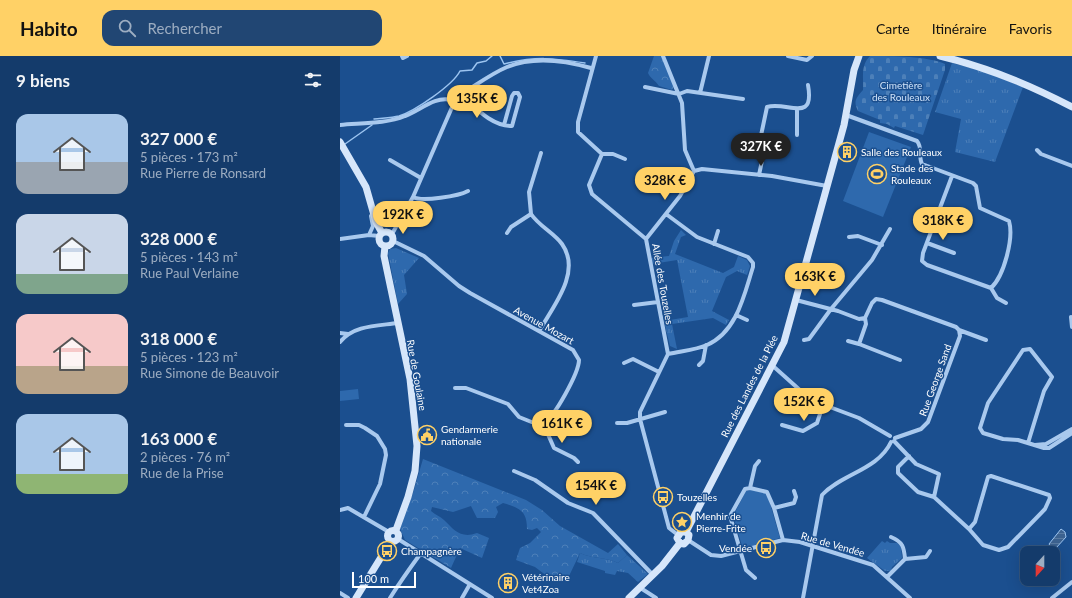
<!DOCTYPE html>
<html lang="fr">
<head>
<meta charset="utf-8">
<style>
  body { margin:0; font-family:Lato,sans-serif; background:#214673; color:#f1f3f6; height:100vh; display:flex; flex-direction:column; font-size:15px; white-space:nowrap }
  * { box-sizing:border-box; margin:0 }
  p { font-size:13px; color:#9dadc1 }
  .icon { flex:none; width:22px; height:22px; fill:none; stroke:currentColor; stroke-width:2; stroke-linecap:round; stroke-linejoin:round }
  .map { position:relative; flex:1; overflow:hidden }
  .drawer { display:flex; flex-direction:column; background:#143b6b; width:340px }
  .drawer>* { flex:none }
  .needle { width:26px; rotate:201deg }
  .buttons { position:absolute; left:680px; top:490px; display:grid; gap:8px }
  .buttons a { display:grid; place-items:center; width:40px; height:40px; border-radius:8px; background:#143b6b; box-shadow:0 4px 16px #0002,0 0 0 1px #33557e; font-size:20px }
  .scale { position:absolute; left:12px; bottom:10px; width:64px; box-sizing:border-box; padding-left:4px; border:2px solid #fff; border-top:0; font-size:11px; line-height:14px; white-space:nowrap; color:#fff; -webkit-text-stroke:3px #1b4f8f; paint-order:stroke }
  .price { position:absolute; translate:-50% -34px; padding:0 9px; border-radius:14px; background:#ffd166; color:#111; font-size:13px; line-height:26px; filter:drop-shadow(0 1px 2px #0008) }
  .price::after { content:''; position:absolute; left:50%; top:24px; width:12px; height:9px; margin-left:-6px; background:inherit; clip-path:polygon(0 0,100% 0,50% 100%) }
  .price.active { background:#222; color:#fff }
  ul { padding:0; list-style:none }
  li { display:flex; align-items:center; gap:12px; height:100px; padding:0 16px }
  li span { display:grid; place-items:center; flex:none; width:112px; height:80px; border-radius:12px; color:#555 }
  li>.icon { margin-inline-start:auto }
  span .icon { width:48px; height:48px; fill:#fffc; stroke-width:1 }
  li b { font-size:17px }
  h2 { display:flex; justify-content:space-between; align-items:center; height:48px; padding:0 16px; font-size:17px }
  header { display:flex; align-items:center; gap:24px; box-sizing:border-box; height:56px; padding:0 20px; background:#ffd166; color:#111 }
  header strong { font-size:19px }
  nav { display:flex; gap:22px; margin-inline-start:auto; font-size:14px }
  .search { width:280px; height:36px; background:#214673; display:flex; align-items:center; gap:10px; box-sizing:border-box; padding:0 14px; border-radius:12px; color:#9dadc1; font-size:15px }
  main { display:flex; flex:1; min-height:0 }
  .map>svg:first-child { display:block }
  .grass { fill:url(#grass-tufts) }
  .forest { fill:url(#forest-crowns) }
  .cemetery { fill:url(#cemetery-stones) }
  .green { fill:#2e69ad }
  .water { fill:url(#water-rules); stroke:#9cc4f0 }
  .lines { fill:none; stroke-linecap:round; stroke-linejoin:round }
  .stream { stroke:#9cc4f0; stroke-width:1.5 }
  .street { stroke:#a9c9ee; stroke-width:4 }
  .secondary { stroke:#d6e6fa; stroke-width:7 }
  .labels { text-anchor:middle; stroke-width:3; stroke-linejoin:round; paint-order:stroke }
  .park-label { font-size:10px; fill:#cfe3fa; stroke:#1b4f8f }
  .poi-label { font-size:10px; fill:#fff; stroke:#1b4f8f; text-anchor:start }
  .street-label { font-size:10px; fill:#fff; stroke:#1b4f8f }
</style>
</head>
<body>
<header>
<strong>Habito</strong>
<div class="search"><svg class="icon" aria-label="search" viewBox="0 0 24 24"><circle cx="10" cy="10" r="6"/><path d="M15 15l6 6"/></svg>Rechercher</div>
<nav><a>Carte</a><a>Itinéraire</a><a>Favoris</a></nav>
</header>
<main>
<section class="drawer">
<h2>9 biens<svg class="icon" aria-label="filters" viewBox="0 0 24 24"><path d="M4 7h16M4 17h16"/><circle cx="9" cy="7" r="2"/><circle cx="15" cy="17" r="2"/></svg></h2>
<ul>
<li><span style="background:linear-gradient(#a9c7e8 60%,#9aa5b1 0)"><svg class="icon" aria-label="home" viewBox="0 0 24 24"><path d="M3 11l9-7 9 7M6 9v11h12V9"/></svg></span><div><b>327 000 €</b><p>5 pièces · 173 m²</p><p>Rue Pierre de Ronsard</p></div></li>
<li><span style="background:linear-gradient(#c9d6e8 75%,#7fa58c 0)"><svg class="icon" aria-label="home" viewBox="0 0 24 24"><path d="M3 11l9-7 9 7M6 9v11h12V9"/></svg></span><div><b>328 000 €</b><p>5 pièces · 143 m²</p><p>Rue Paul Verlaine</p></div></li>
<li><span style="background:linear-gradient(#f6c9c9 65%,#b9a48a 0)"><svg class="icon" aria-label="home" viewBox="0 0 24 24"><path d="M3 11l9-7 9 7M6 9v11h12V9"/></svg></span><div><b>318 000 €</b><p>5 pièces · 123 m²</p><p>Rue Simone de Beauvoir</p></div></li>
<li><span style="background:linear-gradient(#a9c7e8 75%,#8fb573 0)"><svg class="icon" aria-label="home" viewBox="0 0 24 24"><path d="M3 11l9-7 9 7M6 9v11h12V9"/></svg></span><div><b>163 000 €</b><p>2 pièces · 76 m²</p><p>Rue de la Prise</p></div></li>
</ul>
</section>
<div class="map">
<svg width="732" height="542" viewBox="0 0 732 542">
  <defs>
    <pattern id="grass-tufts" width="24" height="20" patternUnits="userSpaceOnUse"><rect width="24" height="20" fill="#2e69ad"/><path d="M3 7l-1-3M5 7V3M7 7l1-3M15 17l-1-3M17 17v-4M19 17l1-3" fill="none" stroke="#4d80b9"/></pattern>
    <pattern id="forest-crowns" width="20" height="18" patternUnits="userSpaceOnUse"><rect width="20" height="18" fill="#2e69ad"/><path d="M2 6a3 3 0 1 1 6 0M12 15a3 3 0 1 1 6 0" fill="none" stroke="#4d80b9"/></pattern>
    <pattern id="cemetery-stones" width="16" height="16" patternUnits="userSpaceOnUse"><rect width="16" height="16" fill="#2e69ad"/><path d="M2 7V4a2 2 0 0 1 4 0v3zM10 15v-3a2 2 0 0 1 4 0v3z" fill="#4d80b9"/></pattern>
    <pattern id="water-rules" width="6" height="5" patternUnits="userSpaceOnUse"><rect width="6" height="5" fill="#3c6290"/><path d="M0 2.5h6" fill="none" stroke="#597aa1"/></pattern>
  </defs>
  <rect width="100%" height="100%" fill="#1b4f8f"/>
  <path class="grass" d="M612,7L643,15L683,31L655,106L615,96L621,63L595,56Z
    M341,174L346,179L341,181L335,198L383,217L394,211L398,200L407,204L410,210L407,219L397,215L386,221L372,255L389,264L386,269L373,262L332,268L337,293L330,290L324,265L348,261L337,204L312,208L311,202L329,200L334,185Z
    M56,192L79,202L64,219L67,238L58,248L48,197L50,193Z
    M542,485L545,487L547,485L550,487H557L561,490L562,502L552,511L551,515H545L527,502Z
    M240,497C253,503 266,501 278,507L287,499L308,518L298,526L288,517L277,515L275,519L265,517V515L237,506Z"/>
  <path class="forest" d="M314,0H322L334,31L332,34L319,30C316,25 310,22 308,17Z
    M83,403L186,444L202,454L220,470L268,497L278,488L287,499L278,507C266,501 253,503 240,497L229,520L215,526L195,511L176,504L180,492L190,487L201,476L197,472L192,474L187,473C187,455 180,452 163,447L156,451L158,456L155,462H137L131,450L113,456L92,451L91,455C95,459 100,460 104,464C114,474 121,483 137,477L149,482L142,502L120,492L111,512L65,484L60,473L73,437Z"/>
  <path class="cemetery" d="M530,0C553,0 587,0 605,8V14L583,79L555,70L554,72L547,68L540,67V64L518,55C513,45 516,42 523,34C524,22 520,10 530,0Z"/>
  <path class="green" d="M529,76L571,91L543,161L503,145Z
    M18,333L19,343L0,345V335Z
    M411,434L427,437L440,482L405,492L402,490L393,460L406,435Z"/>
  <path class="water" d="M721,473L725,476L726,481L716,492L711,491L709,488Z"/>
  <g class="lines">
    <path class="stream" d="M160,0L164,8C196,0 213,2 245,7
      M34,63C42,62 51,62 59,60C75,55 113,29 120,15L132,14L137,7L146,5L152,0
      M5,88L32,69"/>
    <path class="street" d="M62,0L63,2L67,0
      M256,0L238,66V76L262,98L249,129L252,138L306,183L328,298L300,356V363L329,472L338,479
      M323,0L342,47L345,94L354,115
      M448,0L467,4L472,0
      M305,31L339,38L347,35L403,43
      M360,37L369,0
      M121,39C135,51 151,70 172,70L180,41L178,37H174L172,40L164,69
      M111,44C130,34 148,19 167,11C194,0 223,4 251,12
      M457,53V79
      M506,59L577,85C583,92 578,100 582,108L633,127L636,130L640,152L669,165C674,182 664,220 651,232L587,209L582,205L583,197L612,120
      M0,69C21,67 46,68 65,60C80,55 94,40 111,44
      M697,94L701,98L732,110
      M262,98H273L285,103
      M50,104L81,122
      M354,115L362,113L432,120L487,130
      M419,119L423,100L419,89L427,51C447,45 475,68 468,29
      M73,141C82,146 119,140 128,135
      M326,158L357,181L408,201L413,207V211C404,239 397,276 367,289C356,294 341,295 328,298
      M167,177L171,171L191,158
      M52,178L73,141L113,49L111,44
      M29,179L33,170L31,160
      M509,181L518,180L542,189
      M0,183L29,179L39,180
      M306,183L340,140L354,115
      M53,185L84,200L119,230L130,237L233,294L239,304C239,316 214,363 203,367H194L179,361L168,348L126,332H115
      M587,187L614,197
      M374,188L378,175
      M651,232L657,242L666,247
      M456,244L498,255L519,263L525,262L532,247L536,243L542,244L616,271L619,274L620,280L588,366L581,373L555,382
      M294,249L318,246
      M396,259L407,264
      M731,261L732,271
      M525,262L526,268L519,288L560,304
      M619,274L646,284
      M199,275C213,251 242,216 222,188C214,177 199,170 191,158L189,136L201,97
      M0,277L8,278
      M464,284L469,283L491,253L532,204L550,173
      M508,285L519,288
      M0,286C14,269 37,270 58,267
      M284,307L293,303L319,316
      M359,309L363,305L366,289
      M433,310L471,344L519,362L550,380
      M203,367L214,392L234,402L238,406
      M277,367H287L325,356
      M6,369H19L25,372L37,380L45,393L46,399L40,428L24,461
      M442,369L463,375L477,367L483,349
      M554,385L576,408L599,418L594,441L629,473L643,489L659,494L668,491L705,453L710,442L709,439L651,420L648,421L635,466L629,473
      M688,387L704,335L712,321L690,293L683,294L648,347L640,372L643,377L663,383L678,384L704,392H709L732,377
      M695,389L706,388L732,373
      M569,400L558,411V417L578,436L594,441
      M174,415L195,424L228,447L253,457L313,519
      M410,432L415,410L419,405
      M434,452L454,447L456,441L454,435
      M0,454L8,452L49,476
      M551,481C563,486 564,491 565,503
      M58,483L152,542
      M348,484L371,499L381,500L443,484L460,486L533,509L570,542
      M547,521L565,503L586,501L590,495
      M415,522L406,514L390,460L405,433L410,432L427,436L434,452L443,484
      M299,531L316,542
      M0,537L8,542
      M50,542C60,526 70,512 81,497
      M122,542L130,528
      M463,542L482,439C501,418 538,414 551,386
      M712,542L732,526"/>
    <path class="secondary" d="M600,0C647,11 690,29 732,51
      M0,86L26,131L36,166L42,177
      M39 183a7 7 0 1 1 14 0a7 7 0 1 1-14 0Z
      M45,190L44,200L70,323L77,390L75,415L68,441L56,474
      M47.5 480a5.5 5.5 0 1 1 11 0a5.5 5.5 0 1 1-11 0Z
      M346,476L444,286L504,69L514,14L519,0
      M340,487L337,482L341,476H346
      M340,487L344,488L348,484L349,479L346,476
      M16,542L51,485
      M289,542L322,510L340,487"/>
  </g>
  <defs>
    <symbol id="building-ring" viewBox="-11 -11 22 22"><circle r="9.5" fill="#1b4f8f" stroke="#ffd166" stroke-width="1.5"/><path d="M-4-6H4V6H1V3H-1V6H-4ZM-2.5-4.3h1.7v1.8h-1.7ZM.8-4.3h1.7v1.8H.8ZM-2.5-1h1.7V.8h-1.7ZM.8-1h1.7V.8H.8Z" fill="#ffd166"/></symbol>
    <symbol id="stadium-ring" viewBox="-11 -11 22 22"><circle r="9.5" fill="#1b4f8f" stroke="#ffd166" stroke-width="1.5"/><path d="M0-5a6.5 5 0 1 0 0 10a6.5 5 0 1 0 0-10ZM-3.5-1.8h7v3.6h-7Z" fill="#ffd166"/></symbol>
    <symbol id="civic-ring" viewBox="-11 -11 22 22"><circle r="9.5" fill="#1b4f8f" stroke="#ffd166" stroke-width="1.5"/><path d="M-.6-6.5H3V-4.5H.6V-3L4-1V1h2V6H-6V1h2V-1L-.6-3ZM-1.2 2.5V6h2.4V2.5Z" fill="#ffd166"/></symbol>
    <symbol id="bus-ring" viewBox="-11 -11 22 22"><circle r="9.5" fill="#1b4f8f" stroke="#ffd166" stroke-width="1.5"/><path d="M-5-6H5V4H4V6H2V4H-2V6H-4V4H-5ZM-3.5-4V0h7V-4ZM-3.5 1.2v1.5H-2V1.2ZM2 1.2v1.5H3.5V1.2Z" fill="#ffd166"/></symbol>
    <symbol id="sight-ring" viewBox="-11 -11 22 22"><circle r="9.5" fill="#1b4f8f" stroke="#ffd166" stroke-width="1.5"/><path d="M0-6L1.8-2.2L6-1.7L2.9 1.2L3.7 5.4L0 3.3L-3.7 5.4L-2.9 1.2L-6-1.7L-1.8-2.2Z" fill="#ffd166"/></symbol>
  </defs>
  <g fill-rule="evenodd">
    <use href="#building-ring" x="496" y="85" width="22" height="22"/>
    <use href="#stadium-ring" x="526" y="107" width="22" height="22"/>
    <use href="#civic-ring" x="76" y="368" width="22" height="22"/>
    <use href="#bus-ring" x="312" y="430" width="22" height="22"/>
    <use href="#sight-ring" x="331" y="455" width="22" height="22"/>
    <use href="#bus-ring" x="415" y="481" width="22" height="22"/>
    <use href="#bus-ring" x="36" y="484" width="22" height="22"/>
    <use href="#building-ring" x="157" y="516" width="22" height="22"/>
  </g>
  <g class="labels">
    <g class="park-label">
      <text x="561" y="33">Cimetière<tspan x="561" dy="12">des Rouleaux</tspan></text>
    </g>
    <g class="poi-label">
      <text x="521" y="100">Salle des Rouleaux</text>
      <text x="551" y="116">Stade des<tspan x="551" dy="12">Rouleaux</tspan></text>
      <text x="101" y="377">Gendarmerie<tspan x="101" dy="12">nationale</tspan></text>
      <text x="337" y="445">Touzelles</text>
      <text x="356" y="464">Menhir de<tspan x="356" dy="12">Pierre-Frite</tspan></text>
      <text x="412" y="496" text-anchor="end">Vendée</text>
      <text x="61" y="499">Champagnère</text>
      <text x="182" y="525">Vétérinaire<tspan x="182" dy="12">Vet4Zoa</tspan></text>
    </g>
    <g class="street-label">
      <text transform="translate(323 228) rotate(80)" y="4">Allée des Touzelles</text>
      <text transform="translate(204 269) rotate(29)" y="4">Avenue Mozart</text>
      <text transform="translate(77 319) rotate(80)" y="4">Rue de Goulaine</text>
      <text transform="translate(595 324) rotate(-70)" y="4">Rue George Sand</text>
      <text transform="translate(409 330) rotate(-63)" y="4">Rue des Landes de la Plée</text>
      <text transform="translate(493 488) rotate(16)" y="4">Rue de Vendée</text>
    </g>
  </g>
</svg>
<div class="buttons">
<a><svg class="needle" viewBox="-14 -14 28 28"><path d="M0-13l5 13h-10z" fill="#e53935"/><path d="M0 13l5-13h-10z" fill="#9dadc1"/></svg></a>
</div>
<div class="scale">100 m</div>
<b class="price" style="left:137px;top:63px">135K €</b>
<b class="price active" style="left:421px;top:111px">327K €</b>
<b class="price" style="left:325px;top:145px">328K €</b>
<b class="price" style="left:63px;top:179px">192K €</b>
<b class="price" style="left:603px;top:185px">318K €</b>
<b class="price" style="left:475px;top:241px">163K €</b>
<b class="price" style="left:464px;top:366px">152K €</b>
<b class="price" style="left:222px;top:388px">161K €</b>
<b class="price" style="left:256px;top:450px">154K €</b>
</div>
</main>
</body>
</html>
